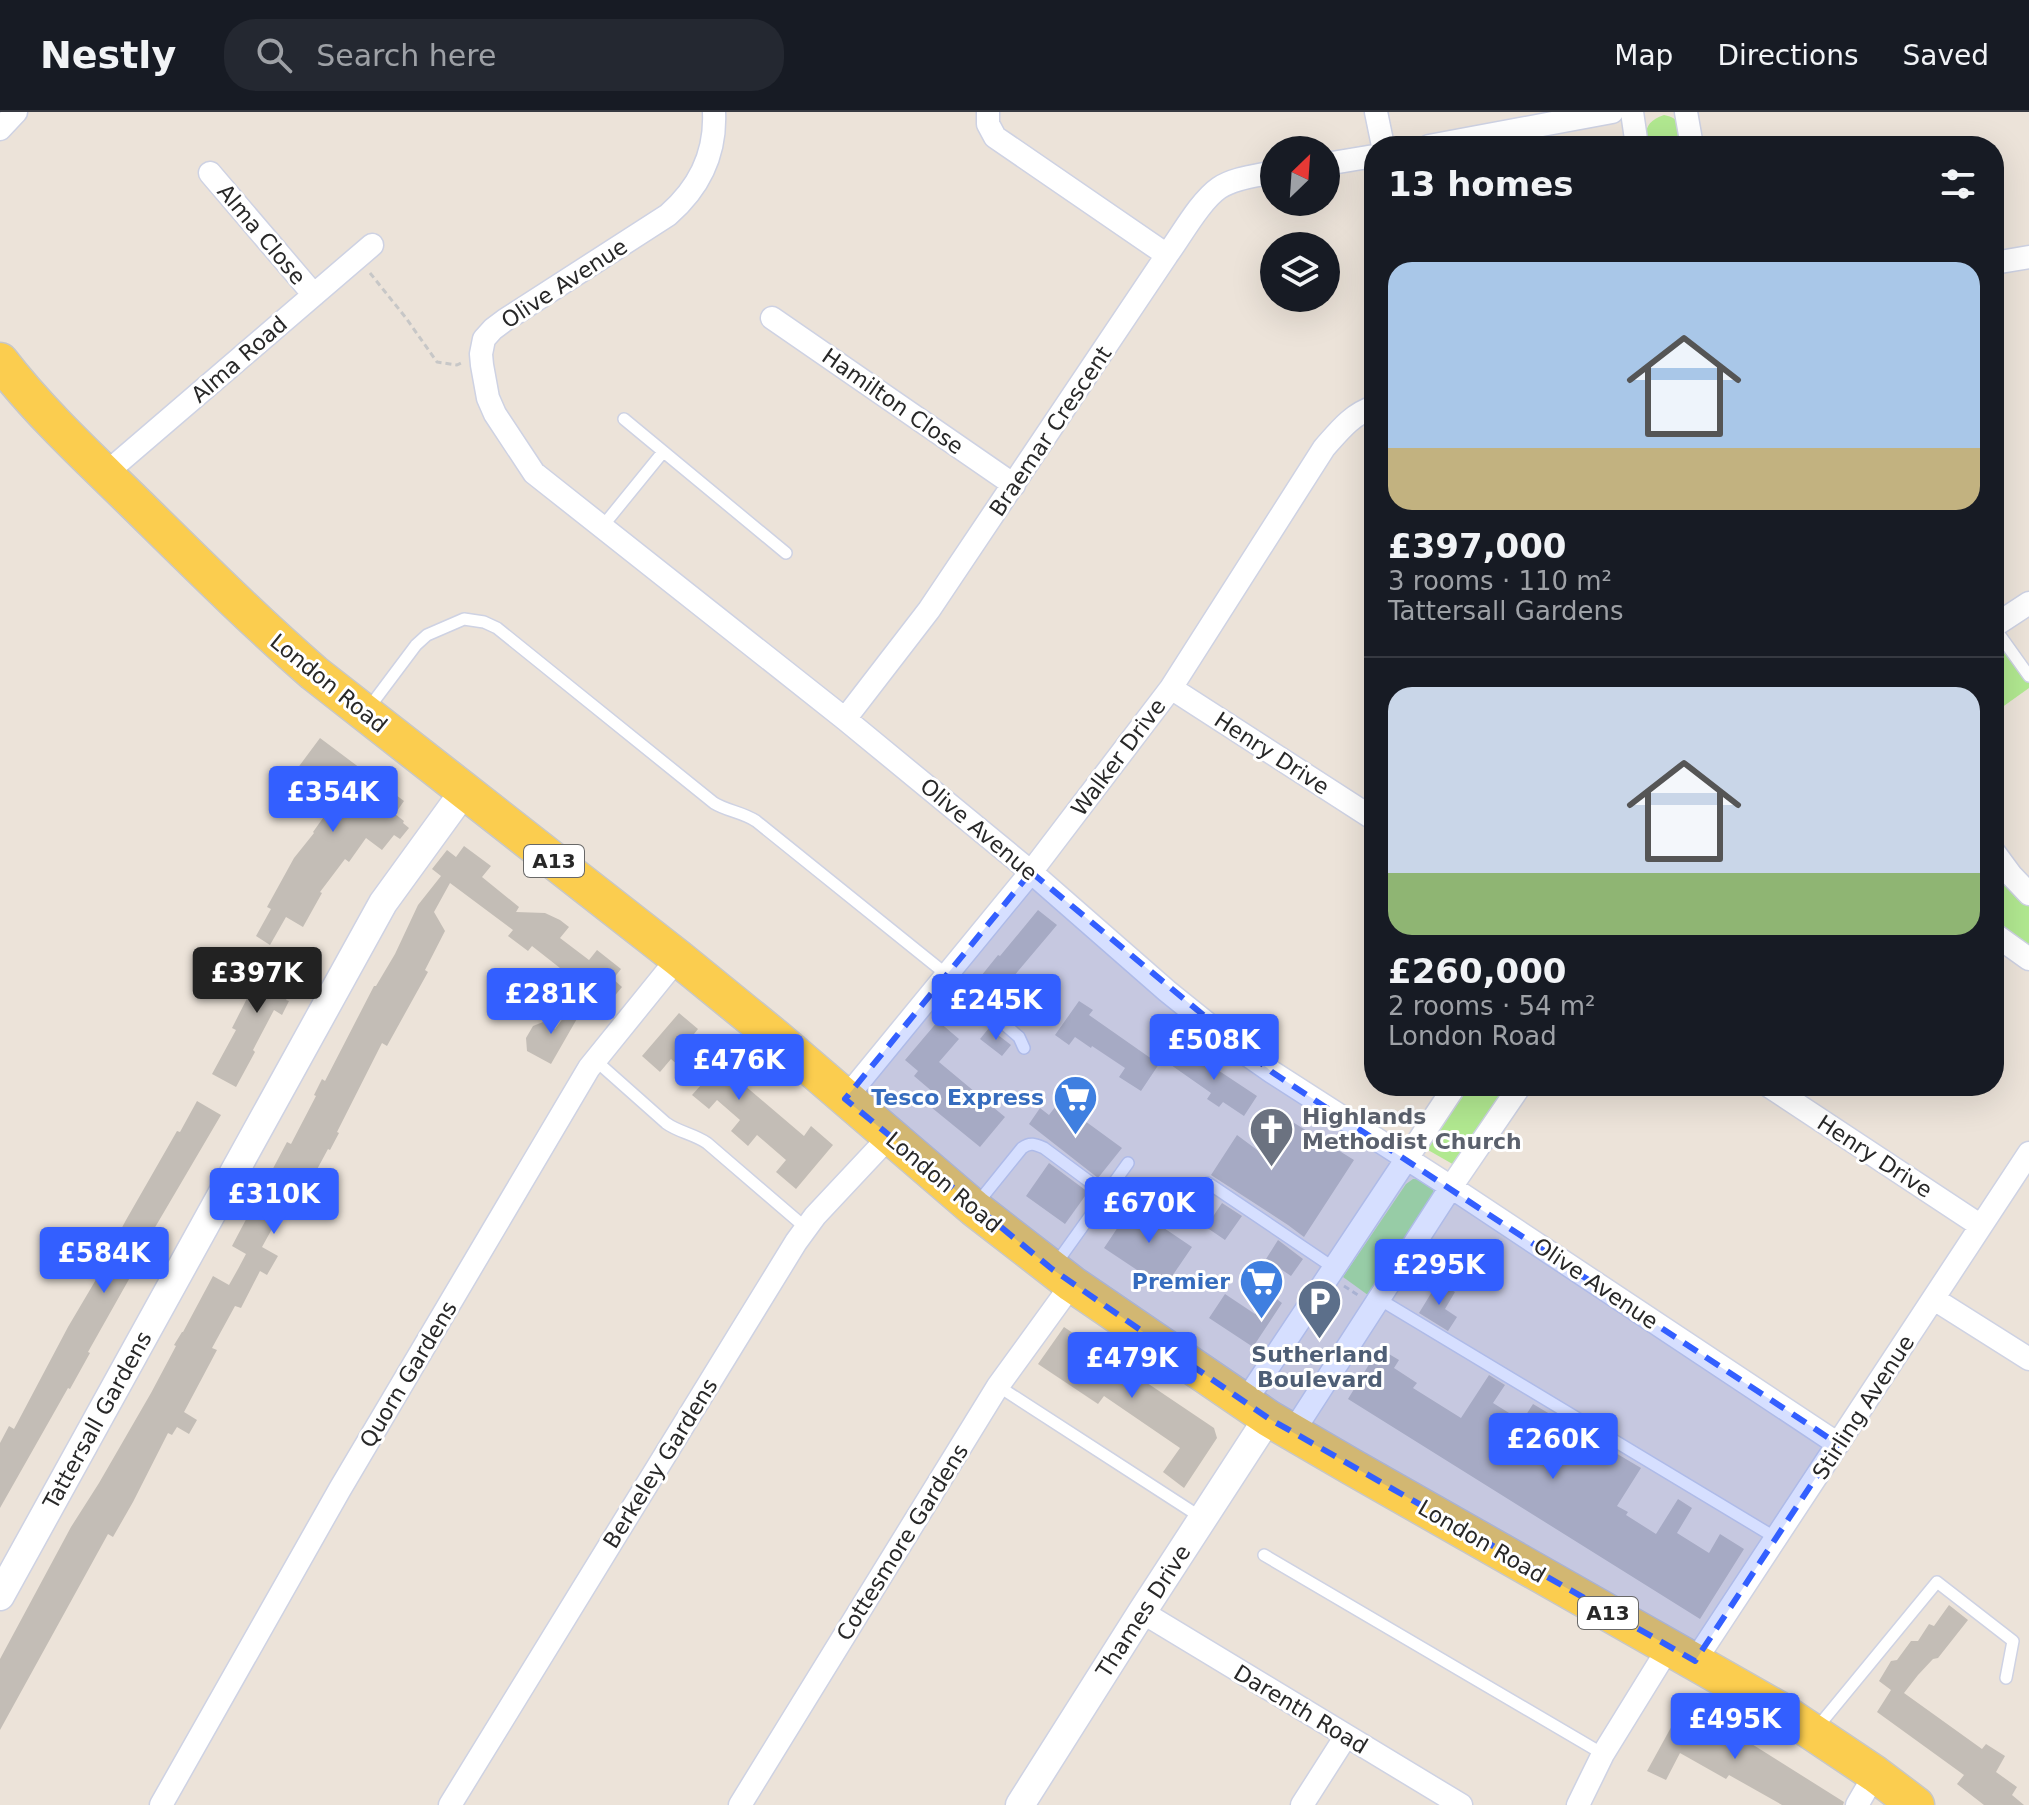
<!DOCTYPE html>
<html lang="en">
<head>
<meta charset="utf-8">
<style>
  body { margin:0; font-family:"DejaVu Sans",sans-serif; background:#242831; color:#f1f3f6; height:100vh; display:flex; flex-direction:column; font-size:30px; white-space:nowrap }
  * { box-sizing:border-box; margin:0 }
  p { font-size:26px; color:#9ea1a6 }
  .icon { flex:none; width:44px; height:44px; fill:none; stroke:currentColor; stroke-width:2; stroke-linecap:round; stroke-linejoin:round }
  .map { position:relative; flex:1; overflow:hidden }
  .sheet { position:absolute; left:1364px; top:24px; width:640px; height:960px; display:flex; flex-direction:column; background:#171b24; border-radius:32px; box-shadow:0 8px 32px #0002 }
  .sheet>* { flex:none }
  .needle { width:52px; rotate:25deg }
  .controls { position:absolute; left:1260px; top:24px; display:grid; gap:16px }
  .controls a { display:grid; place-items:center; width:80px; height:80px; border-radius:50%; background:#171b24; box-shadow:0 8px 32px #0002; font-size:40px }
  .price { position:absolute; translate:-50% -68px; padding:0 18px; border-radius:8px; background:#335fff; color:#fff; font-size:26px; line-height:52px; filter:drop-shadow(0 2px 4px #0008) }
  .price::after { content:''; position:absolute; left:50%; top:48px; width:24px; height:18px; margin-left:-12px; background:inherit; clip-path:polygon(0 0,100% 0,50% 100%) }
  .price.active { background:#222; color:#fff }
  ul { padding:0; list-style:none }
  li { display:grid; align-content:center; gap:16px; height:424px; padding:0 24px }
  li+li { border-top:2px solid #363941 }
  li span { display:grid; place-items:center; height:248px; border-radius:24px; color:#555 }
  li>.icon { margin-inline-start:auto }
  span .icon { width:144px; height:144px; fill:#fffc; stroke-width:1 }
  li b { font-size:34px }
  h2 { display:flex; justify-content:space-between; align-items:center; height:96px; padding:0 24px; font-size:34px }
  header { display:flex; align-items:center; gap:48px; box-sizing:border-box; height:112px; padding:0 40px; background:#171b24; border-bottom:2px solid #363941 }
  header strong { font-size:38px }
  nav { display:flex; gap:44px; margin-inline-start:auto; font-size:28px }
  .search { width:560px; height:72px; background:#242831; display:flex; align-items:center; gap:20px; box-sizing:border-box; padding:0 28px; border-radius:32px; color:#9ea1a6; font-size:30px }
  .map>svg:first-child { display:block }
  .green { fill:#b1e890 }
  .building { fill:#c3bdb6 }
  .lines { fill:none; stroke-linecap:round; stroke-linejoin:round }
  .service-casing { stroke:#ced2e3; stroke-width:14 }
  .minor-casing { stroke:#ced2e3; stroke-width:25 }
  .tertiary-casing { stroke:#ced2e3; stroke-width:31 }
  .primary-casing { stroke:#c7c7c7; stroke-width:39 }
  .path { stroke:#c7c7c7; stroke-width:3; stroke-dasharray:6 4; stroke-linecap:butt }
  .service { stroke:#fff; stroke-width:11 }
  .minor { stroke:#fff; stroke-width:22 }
  .tertiary { stroke:#fff; stroke-width:28 }
  .primary { stroke:#fbcd4f; stroke-width:36 }
  .marked { fill:#335fff; fill-opacity:0.2; stroke:#335fff; stroke-width:6; stroke-dasharray:16 10; stroke-linejoin:round }
  .labels { text-anchor:middle; stroke-width:6; stroke-linejoin:round; paint-order:stroke }
  .shield { fill:#fff; stroke:#686868; stroke-width:2 }
  .shield-label { font-size:20px; font-weight:bold; fill:#282828 }
  .street-label { font-size:22px; fill:#282828; stroke:#fff }
  .shop-label { font-size:22px; font-weight:bold; fill:#366cbe; stroke:#fff; text-anchor:end }
  .worship-label { font-size:22px; font-weight:bold; fill:#5b616d; stroke:#fff; text-anchor:start }
  .service-label { font-size:22px; font-weight:bold; fill:#4e5e75; stroke:#fff }
</style>
</head>
<body>
<header>
<strong>Nestly</strong>
<div class="search"><svg class="icon" aria-label="search" viewBox="0 0 24 24"><circle cx="10" cy="10" r="6"/><path d="M15 15l6 6"/></svg>Search here</div>
<nav><a>Map</a><a>Directions</a><a>Saved</a></nav>
</header>
<div class="map">
<svg width="2029" height="1693" viewBox="0 0 2029 1693">
  <rect width="100%" height="100%" fill="#ece3d9"/>
  <path class="green" d="M1664,3C1681,6 1683,18 1686,34H1647C1644,17 1647,9 1664,3Z
    M2000,531L2029,571V576L1994,601V535Z
    M1994,747L2029,791V836L1994,807Z
    M1460,974H1514L1456,1054L1421,1034Z
    M1413,1067C1425,1067 1430,1071 1435,1082L1372,1186L1343,1165L1406,1072Z"/>
  <path class="building" d="M320,626L404,689L395,702L404,709L403,711L409,716L400,727L394,723L382,738L366,726L349,750L345,747L320,780L322,781L303,815L286,805L270,833L256,824L271,797L267,795L294,746L314,721L313,720L323,706L322,705L336,685L297,657Z
    M464,734L491,754L482,765L519,795L516,800L545,801L560,808L569,815L560,826L589,848L597,838L621,857L613,867L622,875L607,893L532,834L528,839L508,824L513,818L450,771L434,800L445,819L425,858L428,860L387,934L382,931L337,1020L339,1021L330,1038L328,1037L293,1102L283,1097L262,1135L278,1144L267,1163L260,1159L241,1196L235,1194L212,1236L217,1238L184,1300L197,1308L189,1322L177,1315L172,1323L168,1321L133,1390L113,1425L108,1422L0,1618V1547L71,1415L99,1371L151,1281L176,1234L174,1233L182,1220H183L213,1164L229,1173L238,1157L246,1142L232,1134L287,1030L291,1032L316,984L314,983L322,967L325,969L374,874H376L395,842L418,793L441,764L432,757L447,738L456,745Z
    M1038,798L1057,813L992,890L973,874L998,843L1000,844Z
    M266,838L303,860L286,888L289,889L282,903L274,898L253,938L255,940L236,975L212,962L236,918L232,916L260,861L254,857Z
    M1079,889L1093,898L1089,903L1159,952L1141,979L1119,965L1125,956L1092,934L1091,936L1075,925L1069,933L1055,923Z
    M573,893L582,898L551,952L527,939L526,926L533,914L543,910L555,917Z
    M679,901L698,917L690,927L804,1024L811,1014L833,1033L796,1077L776,1060L786,1048L757,1023L748,1034L731,1019L740,1008L717,988L709,997L692,983L701,973L671,947L660,960L642,944Z
    M938,909L959,927L939,950L1005,1005L980,1035L926,991L934,981L914,964L918,959L905,948Z
    M989,916L1011,933L1002,944L980,927Z
    M1183,935L1257,984L1244,1004L1223,990L1219,995L1207,987L1211,981L1171,953Z
    M197,989L221,1003L147,1129L150,1130L88,1240L90,1241L70,1277L68,1276L0,1396V1331L9,1314L14,1317L68,1215L120,1127L117,1125L126,1108L177,1019L180,1020Z
    M1059,990L1122,1036L1098,1066L1029,1012L1040,996L1049,1003Z
    M1291,1009L1354,1048L1304,1125L1288,1113L1211,1063L1237,1023L1268,1046Z
    M1049,1051L1088,1080L1065,1112L1026,1084Z
    M1145,1087L1166,1101L1158,1112L1192,1135L1164,1176L1104,1136L1120,1112L1126,1115Z
    M1222,1091L1242,1104L1225,1128L1206,1115Z
    M1278,1128L1303,1147L1291,1164L1266,1147Z
    M1438,1170L1455,1180L1445,1197L1457,1205L1448,1219L1419,1201Z
    M1269,1181L1282,1191L1253,1235L1209,1206L1225,1182L1255,1202Z
    M1064,1215L1214,1316L1217,1326L1184,1376L1163,1360L1180,1336L1104,1284L1098,1292L1038,1252Z
    M1379,1236L1399,1248L1394,1256L1417,1271L1413,1276L1461,1306L1489,1263L1505,1273L1493,1291L1522,1309L1533,1292L1641,1356L1617,1394L1628,1400L1626,1403L1656,1422L1678,1387L1692,1396L1677,1421L1709,1441L1720,1422L1744,1437L1700,1507L1348,1287Z
    M1949,1493L1968,1508L1938,1546L1933,1547L1918,1563L1904,1581L1982,1637L1986,1632L2005,1644L1996,1660L2017,1675L2012,1683L2024,1693H1984L1957,1672L1964,1663L1877,1600L1891,1578L1879,1569L1891,1549L1897,1548L1911,1529H1918L1929,1512L1934,1514Z
    M1685,1590L1844,1690L1843,1693H1782L1729,1663L1726,1667L1680,1641L1666,1668L1647,1659Z"/>
  <g class="lines">
    <defs>
      <path id="service" d="M624,307L786,441
        M602,415L663,340
        M1994,515L2029,564
        M368,597L416,533L427,523L464,507L484,510L497,516L714,691C727,699 742,700 756,709L946,862L1019,925L1024,936
        M595,948L666,1011C678,1020 694,1022 707,1031L806,1116
        M1208,1071L1334,1156
        M976,1093L1022,1036C1030,1030 1035,1032 1044,1036L1106,1082
        M1055,1153L1128,1051
        M1379,1187L1776,1426
        M998,1274L1202,1406
        M1264,1443L1603,1642
        M1816,1617L1937,1470L2013,1529L2006,1566"/>
      <path id="minor" d="M714,0C716,42 699,76 668,103L505,208L493,217L484,227L481,242L482,253L488,286L495,302L534,361L845,607L1031,760L1167,879L1239,937L1272,960L1451,1075L1838,1332
        M988,0V12L995,25L1167,143
        M1376,0L1383,34
        M1632,0L1637,34
        M1686,0L1692,34
        M0,17L16,0
        M1429,34L1612,0
        M1326,52L1374,44
        M210,61L314,183
        M1994,151L2029,145
        M772,206L1014,373
        M105,362L372,133
        M1994,514L2029,491
        M1171,576L1374,707
        M845,607L929,498L1167,143C1181,124 1200,89 1219,76C1234,66 1256,64 1274,60
        M1994,740L2011,763L2029,782
        M1994,822L2029,847
        M1769,974L1981,1114
        M845,987L1031,760L1171,576L1324,336C1339,319 1352,302 1374,295
        M1934,1187L2029,1247
        M1245,1290L1455,974
        M1293,1320L1451,1075L1520,974
        M1142,1500L1461,1693
        M1695,1549L2029,1041
        M161,1693L340,1377L589,956L678,846
        M450,1693L796,1130L815,1104L890,1024
        M740,1693L998,1274L1072,1172
        M1302,1693L1346,1624
        M1578,1693L1603,1642L1669,1535
        M1857,1693L1875,1662"/>
      <path id="tertiary" d="M0,1484L383,791L465,678
        M1020,1693L1142,1500L1268,1306"/>
      <path id="primary" d="M0,249C40,301 89,346 136,392C194,449 252,507 314,561L678,846L775,925L974,1096L1072,1172L1268,1306L1352,1355L1781,1599L1875,1662L1916,1693"/>
    </defs>
    <use href="#service" class="service-casing"/>
    <use href="#minor" class="minor-casing"/>
    <use href="#tertiary" class="tertiary-casing"/>
    <use href="#primary" class="primary-casing"/>
    <path class="path" d="M370,161L406,206L437,250L457,253L461,251
      M1344,1174L1358,1183"/>
    <use href="#service" class="service"/>
    <use href="#minor" class="minor"/>
    <use href="#tertiary" class="tertiary"/>
    <use href="#primary" class="primary"/>
  </g>
  <path class="marked" d="M1031,760L1272,960L1838,1332L1695,1549L1268,1306L1052,1157L845,987Z"/>
  <defs>
    <symbol id="supermarket-pin" viewBox="-11 -11 22 30"><path d="M0 17L-7.5 6A9.5 9.5 0 1 1 7.5 6Z" fill="#3f7fe0" stroke="#fff"/><path d="M-6-5.5h2.5l.6 2H6L4.5 2H-2.5L-4.4-4H-6ZM-1.5 3.2a1.3 1.3 0 1 0 .1 0ZM3 3.2a1.3 1.3 0 1 0 .1 0Z" fill="#fff"/></symbol>
    <symbol id="church-pin" viewBox="-11 -11 22 30"><path d="M0 17L-7.5 6A9.5 9.5 0 1 1 7.5 6Z" fill="#6b7280" stroke="#fff"/><path d="M-1.2-6h2.4v3.5h3.3v2.4h-3.3V6h-2.4V-.1h-3.3v-2.4h3.3Z" fill="#fff"/></symbol>
    <symbol id="parking-pin" viewBox="-11 -11 22 30"><path d="M0 17L-7.5 6A9.5 9.5 0 1 1 7.5 6Z" fill="#5c6f8a" stroke="#fff"/><path d="M-3.5-5.5H1a3.5 3.5 0 0 1 0 7H-1V5.5H-3.5ZM-1-3.4V-.6H.8a1.4 1.4 0 0 0 0-2.8Z" fill="#fff"/></symbol>
  </defs>
  <g fill-rule="evenodd">
    <use href="#supermarket-pin" x="1050" y="960" width="51" height="69"/>
    <use href="#church-pin" x="1246" y="992" width="51" height="69"/>
    <use href="#supermarket-pin" x="1236" y="1144" width="51" height="69"/>
    <use href="#parking-pin" x="1294" y="1164" width="51" height="69"/>
  </g>
  <g class="labels">
    <g class="shield">
      <rect x="524" y="733" width="60" height="32" rx="6"/>
      <rect x="1578" y="1485" width="60" height="32" rx="6"/>
    </g>
    <g class="shield-label">
      <text x="554" y="756">A13</text>
      <text x="1608" y="1508">A13</text>
    </g>
    <g class="street-label">
      <text transform="translate(262 122) rotate(50)" y="8">Alma Close</text>
      <text transform="translate(564 171) rotate(-33)" y="8">Olive Avenue</text>
      <text transform="translate(239 247) rotate(-41)" y="8">Alma Road</text>
      <text transform="translate(893 289) rotate(35)" y="8">Hamilton Close</text>
      <text transform="translate(1050 319) rotate(-56)" y="8">Braemar Crescent</text>
      <text transform="translate(329 571) rotate(39)" y="8">London Road</text>
      <text transform="translate(1272 641) rotate(33)" y="8">Henry Drive</text>
      <text transform="translate(1118 645) rotate(-53)" y="8">Walker Drive</text>
      <text transform="translate(979 717) rotate(40)" y="8">Olive Avenue</text>
      <text transform="translate(1875 1044) rotate(33)" y="8">Henry Drive</text>
      <text transform="translate(944 1070) rotate(40)" y="8">London Road</text>
      <text transform="translate(1596 1171) rotate(34)" y="8">Olive Avenue</text>
      <text transform="translate(408 1262) rotate(-59)" y="8">Quorn Gardens</text>
      <text transform="translate(1863 1295) rotate(-57)" y="8">Stirling Avenue</text>
      <text transform="translate(97 1308) rotate(-61)" y="8">Tattersall Gardens</text>
      <text transform="translate(660 1351) rotate(-58)" y="8">Berkeley Gardens</text>
      <text transform="translate(1482 1429) rotate(30)" y="8">London Road</text>
      <text transform="translate(902 1430) rotate(-58)" y="8">Cottesmore Gardens</text>
      <text transform="translate(1143 1499) rotate(-57)" y="8">Thames Drive</text>
      <text transform="translate(1301 1597) rotate(31)" y="8">Darenth Road</text>
    </g>
    <g class="shop-label">
      <text x="1044" y="993">Tesco Express</text>
      <text x="1230" y="1177">Premier</text>
    </g>
    <g class="worship-label">
      <text x="1302" y="1012">Highlands<tspan x="1302" dy="25">Methodist Church</tspan></text>
    </g>
    <g class="service-label">
      <text x="1320" y="1250">Sutherland<tspan x="1320" dy="25">Boulevard</tspan></text>
    </g>
  </g>
</svg>
<div class="controls">
<a><svg class="needle" viewBox="-14 -14 28 28"><path d="M0-13l5 13h-10z" fill="#e53935"/><path d="M0 13l5-13h-10z" fill="#9ea1a6"/></svg></a>
<a><svg class="icon" aria-label="layers" viewBox="0 0 24 24"><path d="M12 4l9 5-9 5-9-5zM3 14l9 5 9-5"/></svg></a>
</div>
<b class="price" style="left:333px;top:722px">£354K</b>
<b class="price active" style="left:257px;top:903px">£397K</b>
<b class="price" style="left:551px;top:924px">£281K</b>
<b class="price" style="left:996px;top:930px">£245K</b>
<b class="price" style="left:1214px;top:970px">£508K</b>
<b class="price" style="left:739px;top:990px">£476K</b>
<b class="price" style="left:274px;top:1124px">£310K</b>
<b class="price" style="left:1149px;top:1133px">£670K</b>
<b class="price" style="left:104px;top:1183px">£584K</b>
<b class="price" style="left:1439px;top:1195px">£295K</b>
<b class="price" style="left:1132px;top:1288px">£479K</b>
<b class="price" style="left:1553px;top:1369px">£260K</b>
<b class="price" style="left:1735px;top:1649px">£495K</b>
<section class="sheet">
<h2>13 homes<svg class="icon" aria-label="filters" viewBox="0 0 24 24"><path d="M4 7h16M4 17h16"/><circle cx="9" cy="7" r="2"/><circle cx="15" cy="17" r="2"/></svg></h2>
<ul>
<li><span style="background:linear-gradient(#a9c7e8 75%,#c2b280 0)"><svg class="icon" aria-label="home" viewBox="0 0 24 24"><path d="M3 11l9-7 9 7M6 9v11h12V9"/></svg></span><div><b>£397,000</b><p>3 rooms · 110 m²</p><p>Tattersall Gardens</p></div></li>
<li><span style="background:linear-gradient(#c9d6e8 75%,#8fb573 0)"><svg class="icon" aria-label="home" viewBox="0 0 24 24"><path d="M3 11l9-7 9 7M6 9v11h12V9"/></svg></span><div><b>£260,000</b><p>2 rooms · 54 m²</p><p>London Road</p></div></li>
</ul>
</section>
</div>
</body>
</html>
